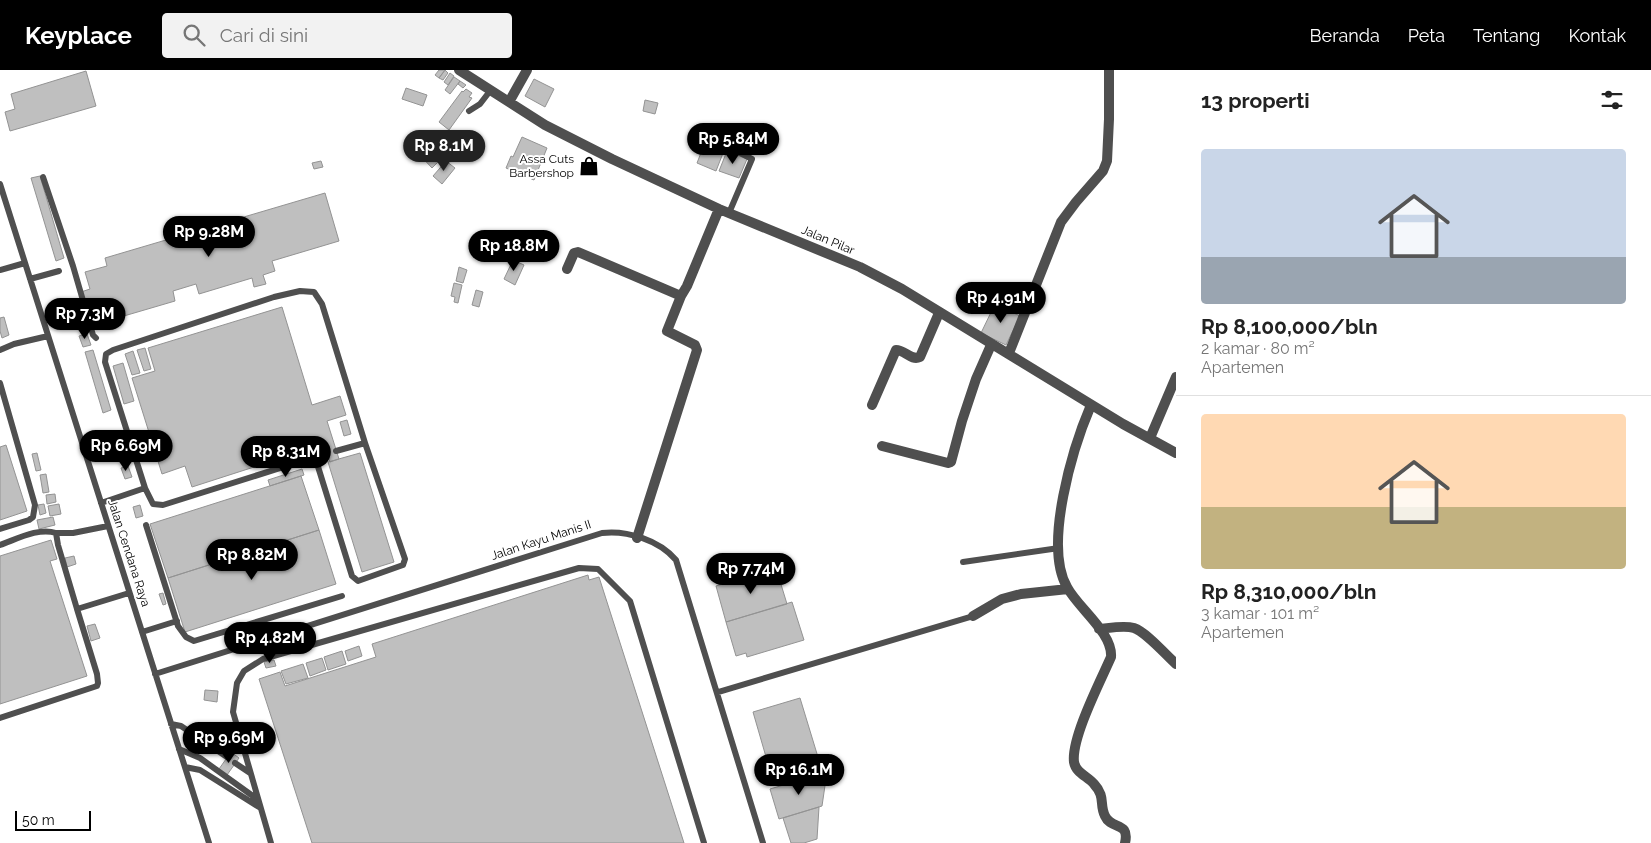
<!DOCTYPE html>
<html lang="id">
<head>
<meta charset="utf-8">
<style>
  body { margin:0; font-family:Raleway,sans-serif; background:#f2f2f2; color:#222; height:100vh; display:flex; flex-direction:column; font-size:19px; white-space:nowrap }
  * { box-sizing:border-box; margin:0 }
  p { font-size:16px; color:#767676 }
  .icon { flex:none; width:28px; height:28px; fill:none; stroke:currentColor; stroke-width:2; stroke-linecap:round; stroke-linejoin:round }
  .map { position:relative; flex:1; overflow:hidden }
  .panel { display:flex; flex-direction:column; background:#fff; width:475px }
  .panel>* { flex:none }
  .scale { position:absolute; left:15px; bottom:12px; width:76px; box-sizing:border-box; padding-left:5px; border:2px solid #000; border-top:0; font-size:14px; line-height:18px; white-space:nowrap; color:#000; -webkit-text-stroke:4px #fff; paint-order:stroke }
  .price { position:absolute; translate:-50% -42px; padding:0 11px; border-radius:18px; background:#000; color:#fff; font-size:16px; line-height:32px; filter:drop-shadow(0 1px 2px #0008) }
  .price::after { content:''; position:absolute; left:50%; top:30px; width:15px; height:11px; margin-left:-8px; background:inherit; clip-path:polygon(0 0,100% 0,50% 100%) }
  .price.on { background:#222; color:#fff }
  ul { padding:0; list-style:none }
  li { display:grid; align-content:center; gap:10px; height:265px; padding:0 25px }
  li+li { border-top:1px solid #e0e0e0 }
  li span { display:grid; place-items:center; height:155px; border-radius:5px; color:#555 }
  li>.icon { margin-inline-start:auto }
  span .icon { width:90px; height:90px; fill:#fffc; stroke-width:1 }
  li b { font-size:21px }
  h2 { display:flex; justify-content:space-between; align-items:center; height:60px; padding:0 25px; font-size:21px }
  header { display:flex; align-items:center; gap:30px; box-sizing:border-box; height:70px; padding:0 25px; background:#000; color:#fff }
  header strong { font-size:24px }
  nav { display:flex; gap:28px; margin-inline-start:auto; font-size:18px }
  .search { width:350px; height:45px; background:#f2f2f2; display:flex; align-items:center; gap:12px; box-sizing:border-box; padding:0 18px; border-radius:5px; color:#767676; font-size:19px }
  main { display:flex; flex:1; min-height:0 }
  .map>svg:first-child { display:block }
  .building { fill:#bfbfbf; stroke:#939393 }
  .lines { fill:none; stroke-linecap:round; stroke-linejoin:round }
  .service { stroke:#4f4f4f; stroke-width:6 }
  .minor { stroke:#4f4f4f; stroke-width:10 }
  .labels { text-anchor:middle; stroke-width:4; stroke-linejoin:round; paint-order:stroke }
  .poi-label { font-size:12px; fill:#000; stroke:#fff; text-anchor:end }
  .street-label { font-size:12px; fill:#000; stroke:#fff }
</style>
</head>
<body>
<header>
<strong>Keyplace</strong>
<div class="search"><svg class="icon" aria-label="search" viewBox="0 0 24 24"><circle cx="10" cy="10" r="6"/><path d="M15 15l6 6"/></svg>Cari di sini</div>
<nav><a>Beranda</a><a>Peta</a><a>Tentang</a><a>Kontak</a></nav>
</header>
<main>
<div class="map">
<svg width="1176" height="773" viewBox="0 0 1176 773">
  <rect width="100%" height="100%" fill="#fff"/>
  <path class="building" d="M439,0H445L439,8L435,5Z
    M445,0L448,3L443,10L439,8Z
    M86,1L96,36L10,61L5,42L15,39L11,24Z
    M450,3L454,6L448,15L444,12Z
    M454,7L460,11L450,24L445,20Z
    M534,9L554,19L545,37L525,26Z
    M460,11L466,15L463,18L458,14Z
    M406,18L427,25L423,36L402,29Z
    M466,19L472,23L469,27L472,28L449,60L439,52L462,21L463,22Z
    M645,30L658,33L655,44L643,41Z
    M522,67L547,78L534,110L506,98L511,86L513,87Z
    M706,70L725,78L716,101L697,93Z
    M427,73L442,88L432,98L418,83Z
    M727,81L747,89L739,108L719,101Z
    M321,91L323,97L314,99L312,93Z
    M446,91L455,98L442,114L433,106Z
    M40,106L64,188L56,191L31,108Z
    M325,123L339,171L272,191L275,201L263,205L266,214L254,217L252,208L199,224L196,214L173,221L175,231L100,253L93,230L84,232L81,222L90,219L85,202L107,196L105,188Z
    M513,190L524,195L515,215L504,209Z
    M459,197L467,200L463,213L456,211Z
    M454,213L462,215L458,233L454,232L455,227L451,226Z
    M476,220L483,222L479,237L472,235Z
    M995,234L1020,246L1006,275L981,263Z
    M282,237L312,335L340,326L346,345L327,351L339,389L330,392L324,375L293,384L288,367L277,371L282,388L192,417L185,396L162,404L132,308L155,301L148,278Z
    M4,247L9,265L2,268L0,261V248Z
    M87,264L91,275L83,277L79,266Z
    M145,278L151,299L144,301L137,280Z
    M93,280L111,340L103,343L85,282Z
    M133,281L140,303L132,305L125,284Z
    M123,293L134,331L124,334L113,296Z
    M347,350L351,364L344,366L340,352Z
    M6,375L27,441L0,450V377Z
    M37,383L41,400L36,401L32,384Z
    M360,383L394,492L362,502L328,392Z
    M128,396L132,407L125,409L121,398Z
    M302,399L304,405L270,416L268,410Z
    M46,404L49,422L43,423L40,405Z
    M301,406L319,460L168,508L150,454Z
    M55,424L56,432L47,434L46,425Z
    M44,434L46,443L40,445L38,435Z
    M59,434L61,444L50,446L48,436Z
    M140,435L143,446L136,448L133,437Z
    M53,447L55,455L39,459L37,450Z
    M319,460L336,514L185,562L168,508Z
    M51,470L57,489L50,491L87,606L0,634V486Z
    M74,486L76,494L67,497L65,488Z
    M776,498L787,534L726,552L716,516Z
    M588,505L589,510L599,507L684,773H312L259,609L280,602L285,616L376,587L372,574Z
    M163,523L166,534L163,535L159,524Z
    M792,532L804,570L747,587L746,583L736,586L726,552Z
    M95,554L100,568L91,571L87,556Z
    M359,576L362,586L348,591L345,581Z
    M342,581L346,594L328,600L324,587Z
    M322,588L326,600L310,606L306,593Z
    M274,590L276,596L266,598L264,592Z
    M303,594L308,608L286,614L281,601Z
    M205,620L218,621L217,632L204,630Z
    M800,628L821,697L773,711L753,642Z
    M231,682L239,688L227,705L219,699Z
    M827,702L822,736L779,749L770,719Z
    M819,737L817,769L804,773H791L783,748Z"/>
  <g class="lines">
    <path class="service" d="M469,41L480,34L490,21
      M729,77L752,89L729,143
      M43,107L73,196L93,265L96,268
      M0,114L209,773
      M0,200L25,193
      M30,209L59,201
      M0,280L14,274L48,266
      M0,313L35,435L33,447L29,450L0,459
      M315,387L327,384
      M145,418L105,292L106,284L113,280L274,227L300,221L314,222L322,234L365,373L336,381
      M101,433L145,418L153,434L163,435L315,387L352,506L358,511L403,495L405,489L365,373
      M146,455L178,556L186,567L194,571L342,526
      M108,456L73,463H56L58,475L77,539L129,523
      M0,475C17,469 39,457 56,463
      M963,492L1059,478
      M142,562L177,551
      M155,604L602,463C627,460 659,470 676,490L763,773
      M718,622L973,546
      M0,648L97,616L98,613L97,604L77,539
      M171,654L181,656L227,687
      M179,679L200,688L257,729
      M235,693L250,703
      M185,697L200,700L259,737
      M271,773L233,642L237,613L244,601L263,589L579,498L598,499L630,531L704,773"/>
    <path class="minor" d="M459,0L545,55L612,89L719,139L860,197L902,219L1123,354L1176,383
      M509,32L527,0
      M567,199L574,183L578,182L681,226L687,216L719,139
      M1009,283L1061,152L1076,132L1103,101L1107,91L1109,49V0
      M872,335L896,280C905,280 911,291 920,287L939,243
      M1091,335C1073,377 1043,475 1067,517C1078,538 1113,563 1111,587C1101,610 1071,668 1074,692C1076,703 1087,706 1094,714C1106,727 1099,734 1105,746C1111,760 1130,751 1125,773
      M1150,368L1176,307
      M882,376L948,393L951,392L962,351L976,309L991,275
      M637,468L697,280L695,275L667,261L681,226
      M973,546L1002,529L1021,524L1068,519
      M1099,559C1110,558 1124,555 1134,558C1146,562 1166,585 1176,594"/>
  </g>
  <defs>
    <symbol id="shop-bare" viewBox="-9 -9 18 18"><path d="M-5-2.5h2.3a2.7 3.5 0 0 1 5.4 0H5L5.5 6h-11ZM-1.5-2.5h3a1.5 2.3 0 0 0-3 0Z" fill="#000" stroke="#fff" stroke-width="2.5" paint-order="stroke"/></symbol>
  </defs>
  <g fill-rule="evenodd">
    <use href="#shop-bare" x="575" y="82" width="28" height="28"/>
  </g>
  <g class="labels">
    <g class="poi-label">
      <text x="574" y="93">Assa Cuts<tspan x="574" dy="14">Barbershop</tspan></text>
    </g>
    <g class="street-label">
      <text transform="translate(828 170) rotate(23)" y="4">Jalan Pilar</text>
      <text transform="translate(541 470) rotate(-18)" y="4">Jalan Kayu Manis II</text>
      <text transform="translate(129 483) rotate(72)" y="4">Jalan Cendana Raya</text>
    </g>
  </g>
</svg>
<div class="scale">50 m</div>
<b class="price" style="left:733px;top:95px">Rp 5.84M</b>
<b class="price on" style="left:444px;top:102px">Rp 8.1M</b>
<b class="price" style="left:209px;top:188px">Rp 9.28M</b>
<b class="price" style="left:514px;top:202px">Rp 18.8M</b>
<b class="price" style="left:1001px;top:254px">Rp 4.91M</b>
<b class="price" style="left:85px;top:270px">Rp 7.3M</b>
<b class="price" style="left:126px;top:402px">Rp 6.69M</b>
<b class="price" style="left:286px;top:408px">Rp 8.31M</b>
<b class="price" style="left:252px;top:511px">Rp 8.82M</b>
<b class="price" style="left:751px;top:525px">Rp 7.74M</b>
<b class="price" style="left:270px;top:594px">Rp 4.82M</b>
<b class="price" style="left:229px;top:694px">Rp 9.69M</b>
<b class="price" style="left:799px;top:726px">Rp 16.1M</b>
</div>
<section class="panel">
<h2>13 properti<svg class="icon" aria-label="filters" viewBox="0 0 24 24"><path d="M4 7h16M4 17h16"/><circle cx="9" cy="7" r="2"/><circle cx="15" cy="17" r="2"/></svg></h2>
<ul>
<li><span style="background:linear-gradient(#c9d6e8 70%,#9aa5b1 0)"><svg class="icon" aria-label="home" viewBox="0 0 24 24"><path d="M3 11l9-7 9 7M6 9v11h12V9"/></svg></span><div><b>Rp 8,100,000/bln</b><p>2 kamar · 80 m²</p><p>Apartemen</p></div></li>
<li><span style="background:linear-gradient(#ffd9b3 60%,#c2b280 0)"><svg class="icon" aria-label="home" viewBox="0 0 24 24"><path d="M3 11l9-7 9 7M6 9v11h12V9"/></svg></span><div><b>Rp 8,310,000/bln</b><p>3 kamar · 101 m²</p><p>Apartemen</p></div></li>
</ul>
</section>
</main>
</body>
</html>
